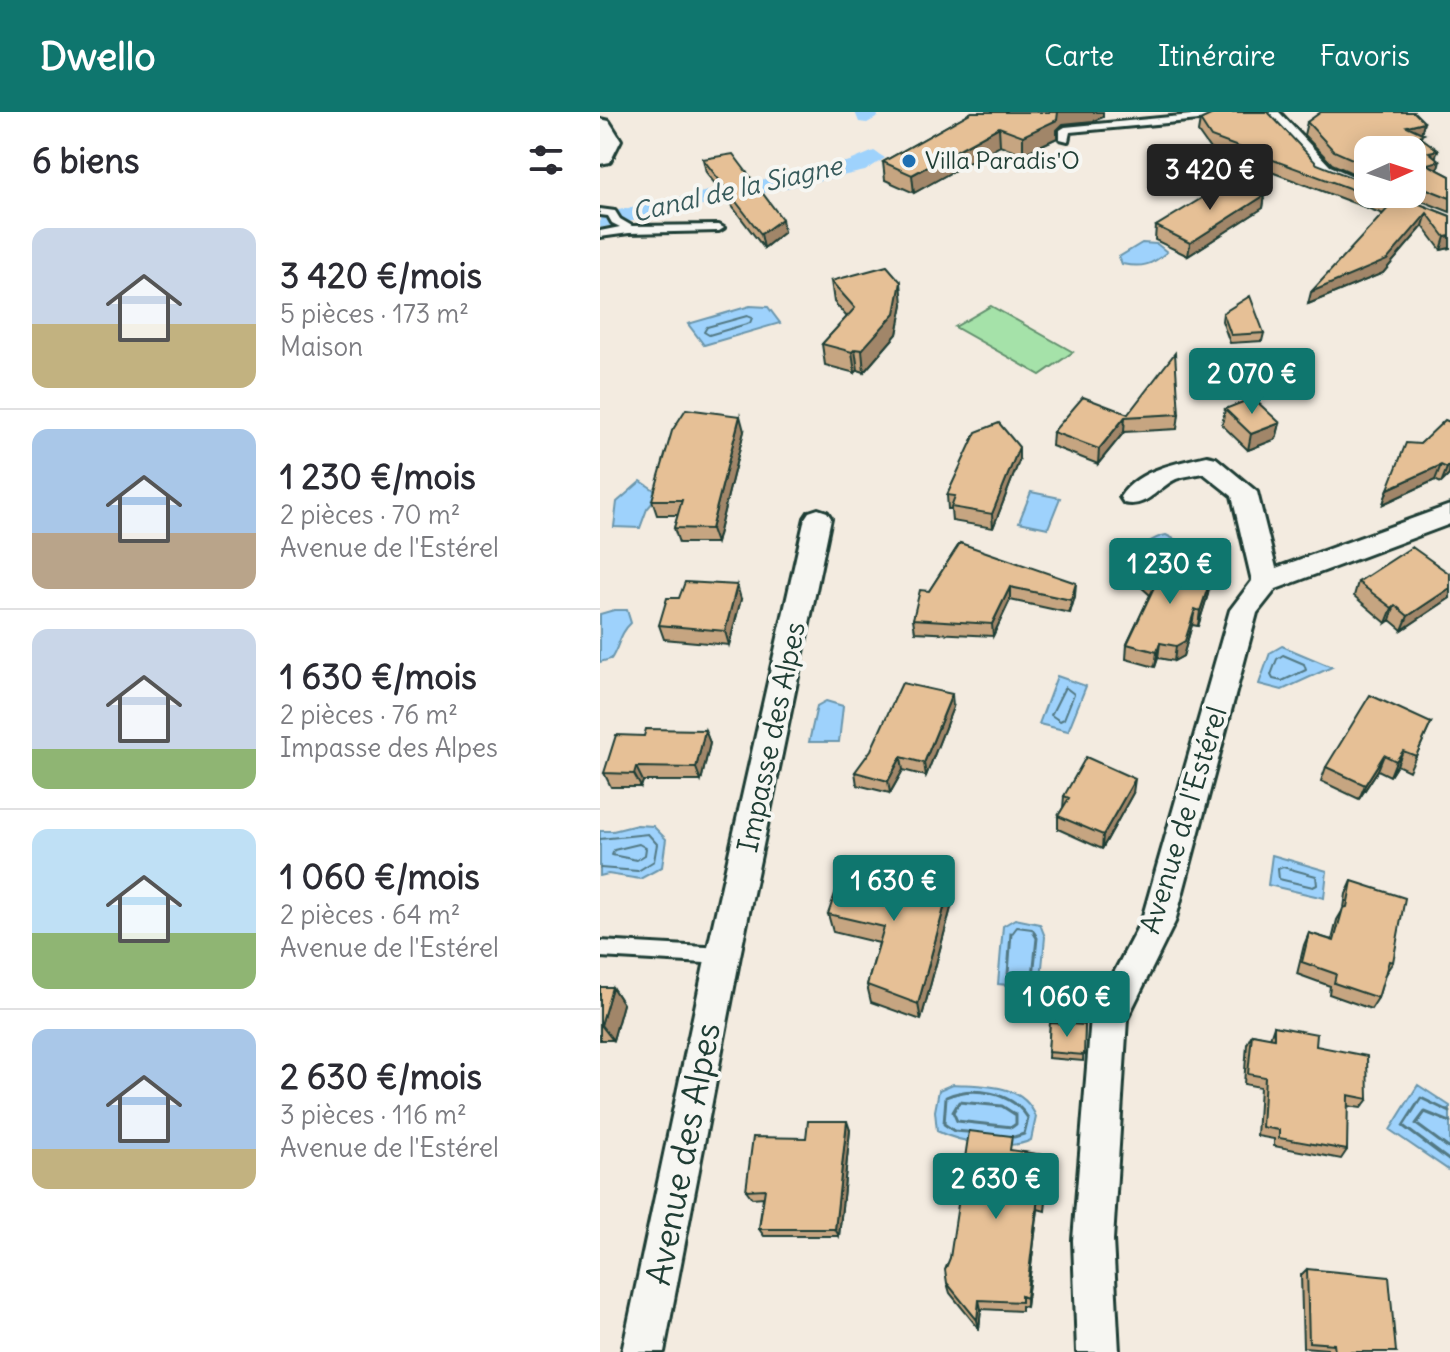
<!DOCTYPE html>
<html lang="fr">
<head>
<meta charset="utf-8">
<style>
  body { margin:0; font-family:Delius,sans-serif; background:#f2f2f3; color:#2b2b33; height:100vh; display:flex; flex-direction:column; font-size:30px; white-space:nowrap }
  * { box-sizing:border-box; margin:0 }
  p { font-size:26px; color:#7c7c81 }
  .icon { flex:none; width:44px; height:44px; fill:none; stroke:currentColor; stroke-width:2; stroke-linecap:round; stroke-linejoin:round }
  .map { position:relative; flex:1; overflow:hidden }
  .side { display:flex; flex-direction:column; background:#fff; width:600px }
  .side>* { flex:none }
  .needle { width:52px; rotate:87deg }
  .fabs { position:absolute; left:754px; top:24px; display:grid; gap:16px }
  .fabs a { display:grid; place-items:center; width:72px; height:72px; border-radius:16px; background:#fff; box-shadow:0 4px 20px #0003; font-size:40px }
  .price { position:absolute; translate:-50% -68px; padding:0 18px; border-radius:8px; background:#0f766e; color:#fff; font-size:26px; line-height:52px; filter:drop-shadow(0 2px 4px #0008) }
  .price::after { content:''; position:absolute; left:50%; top:48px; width:24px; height:18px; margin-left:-12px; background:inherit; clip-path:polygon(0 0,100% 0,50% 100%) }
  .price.current { background:#222; color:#fff }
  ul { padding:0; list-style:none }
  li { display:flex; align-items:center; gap:24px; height:200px; padding:0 32px }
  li+li { border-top:2px solid #e1e1e2 }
  li span { display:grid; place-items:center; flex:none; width:224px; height:160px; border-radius:16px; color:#555 }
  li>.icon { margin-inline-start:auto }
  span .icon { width:96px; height:96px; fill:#fffc; stroke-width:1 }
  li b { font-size:34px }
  h2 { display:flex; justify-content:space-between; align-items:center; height:96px; padding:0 32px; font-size:34px }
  header { display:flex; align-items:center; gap:48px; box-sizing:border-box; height:112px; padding:0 40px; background:#0f766e; color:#fff }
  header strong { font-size:38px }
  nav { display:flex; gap:44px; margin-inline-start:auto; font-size:28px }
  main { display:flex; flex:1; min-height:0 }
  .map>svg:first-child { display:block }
  .green { fill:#a5e2a9; stroke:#62906e; stroke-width:2 }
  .water { fill:#9ed2fc; stroke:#6b96ac; stroke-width:2 }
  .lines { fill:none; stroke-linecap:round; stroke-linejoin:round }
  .shore-far1 { stroke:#527984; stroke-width:2 }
  .shore { stroke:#527984; stroke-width:3 }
  .canal { fill:#9ed2fc; fill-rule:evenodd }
  .service-casing { stroke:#1f3d34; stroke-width:6 }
  .minor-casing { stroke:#1f3d34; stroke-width:6 }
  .secondary-casing { stroke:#1f3d34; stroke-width:6 }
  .service { fill:#f6f6f2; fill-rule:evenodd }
  .minor { fill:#f6f6f2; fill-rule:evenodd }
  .secondary { fill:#f6f6f2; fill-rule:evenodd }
  .wall { fill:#c6a581; stroke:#1f3d34; stroke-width:2 }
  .shaded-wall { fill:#a18669; stroke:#1f3d34; stroke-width:2 }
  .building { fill:#e6c096; stroke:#1f3d34; stroke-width:2 }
  .poi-dot { fill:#1f6fb2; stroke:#f6f6f2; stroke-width:3 }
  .labels { text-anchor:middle; stroke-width:8; stroke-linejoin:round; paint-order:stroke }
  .far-poi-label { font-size:24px; fill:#1f3d34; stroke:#f6f6f2; text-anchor:start }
  .far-water-label { font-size:26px; font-style:italic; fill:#385b5c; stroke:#f6f6f2 }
  .street-label { font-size:28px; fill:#1f3d34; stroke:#f6f6f2 }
  .near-street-label { font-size:34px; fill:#1f3d34; stroke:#f6f6f2 }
</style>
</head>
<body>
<header>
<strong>Dwello</strong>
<nav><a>Carte</a><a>Itinéraire</a><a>Favoris</a></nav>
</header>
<main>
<section class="side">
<h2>6 biens<svg class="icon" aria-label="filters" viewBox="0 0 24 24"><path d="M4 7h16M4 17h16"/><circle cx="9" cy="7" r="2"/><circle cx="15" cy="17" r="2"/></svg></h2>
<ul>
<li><span style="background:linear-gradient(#c9d6e8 60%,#c2b280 0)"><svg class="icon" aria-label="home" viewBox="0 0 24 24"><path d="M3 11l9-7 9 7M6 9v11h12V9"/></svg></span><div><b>3 420 €/mois</b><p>5 pièces · 173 m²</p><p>Maison</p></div></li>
<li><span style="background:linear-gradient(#a9c7e8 65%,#b9a48a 0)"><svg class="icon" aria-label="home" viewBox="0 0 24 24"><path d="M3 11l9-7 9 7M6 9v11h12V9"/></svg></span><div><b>1 230 €/mois</b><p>2 pièces · 70 m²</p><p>Avenue de l'Estérel</p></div></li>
<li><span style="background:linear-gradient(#c9d6e8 75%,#8fb573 0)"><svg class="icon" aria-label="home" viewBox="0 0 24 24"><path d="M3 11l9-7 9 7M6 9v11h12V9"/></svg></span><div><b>1 630 €/mois</b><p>2 pièces · 76 m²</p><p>Impasse des Alpes</p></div></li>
<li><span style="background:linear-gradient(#bfe0f5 65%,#8fb573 0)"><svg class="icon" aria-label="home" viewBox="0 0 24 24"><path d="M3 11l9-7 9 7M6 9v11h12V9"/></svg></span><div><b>1 060 €/mois</b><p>2 pièces · 64 m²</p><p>Avenue de l'Estérel</p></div></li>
<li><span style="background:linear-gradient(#a9c7e8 75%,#c2b280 0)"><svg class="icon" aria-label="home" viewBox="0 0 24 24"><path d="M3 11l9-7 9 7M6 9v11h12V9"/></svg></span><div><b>2 630 €/mois</b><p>3 pièces · 116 m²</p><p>Avenue de l'Estérel</p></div></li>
</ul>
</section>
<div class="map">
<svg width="850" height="1240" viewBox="0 0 850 1240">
  <rect width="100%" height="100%" fill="#f3ebe0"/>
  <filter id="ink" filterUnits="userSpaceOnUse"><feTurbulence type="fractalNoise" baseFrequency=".0125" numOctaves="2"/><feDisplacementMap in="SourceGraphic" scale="16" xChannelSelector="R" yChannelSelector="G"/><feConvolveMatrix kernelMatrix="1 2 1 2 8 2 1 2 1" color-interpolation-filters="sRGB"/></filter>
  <g filter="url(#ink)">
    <path class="green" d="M391,194L473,240L440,263L355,215Z"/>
    <path class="water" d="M542,131L557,132L567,140C552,153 542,156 522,152L519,145Z
      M150,194L168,195L180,211L104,233L88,212Z
      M41,369L60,382L47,397L40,416L14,415L17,390Z
      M431,380L460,386L448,416L419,410Z
      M566,423L576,428L579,437C575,448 564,454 558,465L541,469L527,465L522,455C535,442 548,426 566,423Z
      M14,498H27L31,511C19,522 20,533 11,547L0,550V502Z
      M682,534L732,555L682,578L659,572L670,541Z
      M457,564L486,574L468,619L439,612Z
      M226,589L243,594L239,630H209L217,594Z
      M37,713L53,714L66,727L62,755L40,767L8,762L0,764V719H13Z
      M672,743L727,759L724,786L668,773Z
      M415,807L440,812L445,825L440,876L398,872L403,814Z
      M353,972C384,974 423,971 436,1005L431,1028C410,1039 358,1030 337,1019L335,999L339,978Z
      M818,973L850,994V1059L790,1018Z"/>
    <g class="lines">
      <path class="shore-far1" d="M147,204L152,206L150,211L109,223L104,220L107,215Z
        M539,460L534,455C543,444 552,434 566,432L570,439L555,454
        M683,543L704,552L706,558L682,569L673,567L671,563L677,547Z
        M465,575L474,582L464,607L460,609L451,603Z
        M0,727L48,722L57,732L54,749L38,759L0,756
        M39,732L46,736L45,743L37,748L12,743L14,738Z
        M683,755L716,764L717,773L713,775L679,767L678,757Z
        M411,823L417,815L432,817L436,823"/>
      <path class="shore" d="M411,821L408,862L430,867L433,864L437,826L434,821
        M359,990L402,994L416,1003V1012L412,1015L357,1009L353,1000Z
        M850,1000L821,986L803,1014L850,1049
        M850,1010L825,1000L816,1012L850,1037
        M367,1020L354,1019L344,1012L346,985C373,973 412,980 428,1006L424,1022L414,1025"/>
      <path class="canal" d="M255,0H277L278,5L267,11L259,10Z
        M274,39L285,46L265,59L0,116V102L250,49Z"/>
      <defs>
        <path id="service" d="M623,0H658L653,3L470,20L468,29L460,27V18L465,15Z
          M0,97L15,99L20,107L32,114L119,113L124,116L119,119L29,121L0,125V119L20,115L12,111L8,104L0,103Z
          M0,829L123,836L129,838L132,844L129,850L123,852L0,845Z"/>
        <path id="minor" d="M659,0H679L730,54L768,71V82H775H761L716,62Z
          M607,344L616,346L657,380L676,456L850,393V412L676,477L657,501L575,810L527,907L513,1128L519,1240H477L473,1128L491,905L542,807L630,498L652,469L632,384L603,361C594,363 584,364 576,367C558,375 546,397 524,391L520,385C538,357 578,351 607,344Z
          M218,397L227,400L231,406L140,844L64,1240H22L106,844L205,406L209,400Z"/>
        <path id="secondary" d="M0,7L9,9L21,28L10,50L0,52Z"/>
      </defs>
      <use href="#service" class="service-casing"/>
      <use href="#minor" class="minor-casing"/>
      <use href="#secondary" class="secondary-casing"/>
      <use href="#service" class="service"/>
      <use href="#minor" class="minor"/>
      <use href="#secondary" class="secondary"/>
    </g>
    <path class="wall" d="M372,0H503V5L493,9L463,12L457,18V26L423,42L400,33L314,81L285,68L283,50Z
      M600,8L850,104V136L841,138L823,114L783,161L708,192L783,102L610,37L598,20Z
      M707,10H824L821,21L822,27L838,38L835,45L838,58L850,64V100L804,82H812V38H768V68L732,52L704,23Z
      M103,47L184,120L164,136L106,60Z
      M665,83L663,96L588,144L555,128L556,114Z
      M231,169L303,192L297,222L264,260L258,258L255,261L225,253L222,232L247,205L234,190Z
      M623,201L664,221L662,229L630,231L622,209Z
      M625,297L680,311L676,327L648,338L622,313Z
      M528,302H579L577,317L524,320L498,352L452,334L453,320Z
      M850,310V363H849L841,371L835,368L783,392L788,377L820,332Z
      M144,319L116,431H79L74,416L78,403H57L52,388Z
      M419,349L393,416L352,409L351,397H348L347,383Z
      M360,431L475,484L470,501L410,488L393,524L315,520L313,507L329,479Z
      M541,458L608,482L598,514L592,513L583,544L574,549L558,546L555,555L526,547L527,532L550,483L540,474Z
      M850,462V486L802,518L790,508L786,511L754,484L758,470Z
      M79,486L141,487L129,533L64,527L59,513Z
      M353,595L326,664L303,658L290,681L257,673L255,660Z
      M831,611L809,659L797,653L790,664L778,658L759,687L721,669L726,655Z
      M105,618L110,631L101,669H43L41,675H11L4,661L44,624Z
      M533,681L502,737L458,717V704L463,696L464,684Z
      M752,769L793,850L785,862L778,886L771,897L729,882L730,874L697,862L704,833L709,821L732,828L737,808L744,796L746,782Z
      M352,792L321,908L271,890L267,873L279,831L233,820L228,802Z
      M0,875H12L23,892L13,928H0Z
      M450,911L485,913L483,949L448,946Z
      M674,914L716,934L768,987L761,996L747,994V1038L741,1047L674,1034V1027L657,1024L660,975L644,972L647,932L652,922L670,926Z
      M250,1018L239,1124H164L159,1117L163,1085L152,1086L146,1078L206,1026Z
      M413,1039L451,1044L445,1099L438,1097L426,1195L421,1194V1199L381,1197L379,1217L350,1181L347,1171L350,1146Z
      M707,1157L796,1240H728L727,1237L703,1235L701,1163Z"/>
    <path class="shaded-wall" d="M457,0H503V5L493,9L463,12L457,18V26L423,42V24Z
      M824,10L821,22L807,14Z
      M399,15L400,33L314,81L312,63Z
      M838,38L834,50L840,49L837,61L824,65L829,40Z
      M665,83L663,96L588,144L590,131Z
      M827,101L823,114L783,161L708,192L711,180Z
      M182,107L184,120L164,136L161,122Z
      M850,124V136L841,138L845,125Z
      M301,170L303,192L297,222L264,260L262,238Z
      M255,237L258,258L255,261L252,240Z
      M140,304L144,319L116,431L111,417Z
      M525,305L524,320L498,352L499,337Z
      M680,311L676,327L648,338L651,322Z
      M419,335V349L393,416L392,402Z
      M850,352L849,363L841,371L847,356Z
      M841,353L835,368L783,392L788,377Z
      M611,466L608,482L598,514L600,499Z
      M476,471L475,484L470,501L471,488Z
      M137,473L141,487L129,533L125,519Z
      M410,475V488L393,524L392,512Z
      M850,476V486L802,518L808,504Z
      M795,493L790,508L786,511L792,496Z
      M595,497L592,513L583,544L574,549L576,534Z
      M560,531L558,546L555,555L557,540Z
      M352,582L353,595L326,664L324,651Z
      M105,618L110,631L101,669L96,656Z
      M803,639L797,653L790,664L796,649Z
      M784,643L778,658L759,687L765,673Z
      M301,645L303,658L290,681L288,669Z
      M36,655L43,669L41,675L34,662Z
      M535,667L533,681L502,737L503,723Z
      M350,774L352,792L321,908L318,892Z
      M12,875L23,892L13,928L1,913Z
      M247,1009L250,1018L239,1124L235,1117Z
      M438,1085V1097L426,1195V1186Z
      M379,1188L381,1197L379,1217L377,1208Z"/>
    <path class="building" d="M372,0H458L457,8L423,24L399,15L312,63L283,50Z
      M617,0H668L717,52L768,72V82H794L850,104V124L845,125L827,101L787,148L711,180L792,92L611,25L600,8Z
      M721,0H814L824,10L807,14L824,22L819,24L838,38L829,40L840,49L827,52L850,64V86L812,71V38H768V54L734,39L707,10Z
      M133,42L182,107L161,122L103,47Z
      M630,69L665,83L590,131L556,114Z
      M287,154L301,170L295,201L262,238L255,237L252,240L222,232L255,196L231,169Z
      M650,184L664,221L631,223L623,201Z
      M575,241L579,302L525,305L499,337L453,320L483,285L528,302Z
      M653,286L680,311L651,322L625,297Z
      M86,297L140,304L111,417L74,416L82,388H52L72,319Z
      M845,308L850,310V352L847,356L841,353L788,377L806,331L820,332Z
      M399,311L419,335L392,402L351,395L355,384L347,383L376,320Z
      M360,431L476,471L471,488L410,475L392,512L313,507L320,478L329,479Z
      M812,435L850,462V476L808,504L795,493L792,496L758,470Z
      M585,451L611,466L600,499L595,497L585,529L576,534L560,531L557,540L527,532L556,471L541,458Z
      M85,470L137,473L125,519L59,513L67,486H79Z
      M302,571L352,582L324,651L301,645L288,669L255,660L271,638Z
      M770,583L831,611L816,644L803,639L796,649L784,643L765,673L726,655Z
      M46,617L105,618L96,656L36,655L34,662L4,661L16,623L44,624Z
      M486,645L535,667L503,723L458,704L469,686L464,684Z
      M247,747L350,774L318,892L267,873L284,815L228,802Z
      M752,769L805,786L793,850L789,849L778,886L734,871L736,862L702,850L709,821L734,829L743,796L747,795Z
      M0,875H12L1,913H0Z
      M450,911L485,913L484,943L448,940Z
      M674,914L717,922L716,934L767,944L768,987L748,983L747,1038L679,1026V1018L662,1015L665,965L648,962L652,922L674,926Z
      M208,1009H247L235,1117H159L165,1077L146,1078L153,1025L206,1026Z
      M369,1019L412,1024L410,1038L451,1044L446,1087L438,1085L426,1186L421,1184V1190L379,1188L377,1208L347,1171L345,1158L350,1146Z
      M707,1157L789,1165L796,1240H735L734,1232L709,1230Z"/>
  </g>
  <circle class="poi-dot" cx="309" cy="49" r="8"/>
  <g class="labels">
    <g class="far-poi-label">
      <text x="325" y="57">Villa Paradis'O</text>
    </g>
    <g class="far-water-label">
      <text transform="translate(137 77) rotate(-13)" y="9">Canal de la Siagne</text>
    </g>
    <g class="street-label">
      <text transform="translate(171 625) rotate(-78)" y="10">Impasse des Alpes</text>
      <text transform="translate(583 708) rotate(-73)" y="10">Avenue de l'Estérel</text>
    </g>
    <g class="near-street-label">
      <text transform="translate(83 1042) rotate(-79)" y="12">Avenue des Alpes</text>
    </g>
  </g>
</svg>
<div class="fabs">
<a><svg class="needle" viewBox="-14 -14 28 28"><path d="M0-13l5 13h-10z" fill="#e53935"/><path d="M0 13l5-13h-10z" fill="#7c7c81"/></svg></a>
</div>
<b class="price current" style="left:610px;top:100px">3 420 €</b>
<b class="price" style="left:652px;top:304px">2 070 €</b>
<b class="price" style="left:570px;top:494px">1 230 €</b>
<b class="price" style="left:294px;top:811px">1 630 €</b>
<b class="price" style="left:467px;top:927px">1 060 €</b>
<b class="price" style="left:396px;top:1109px">2 630 €</b>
</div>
</main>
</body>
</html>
